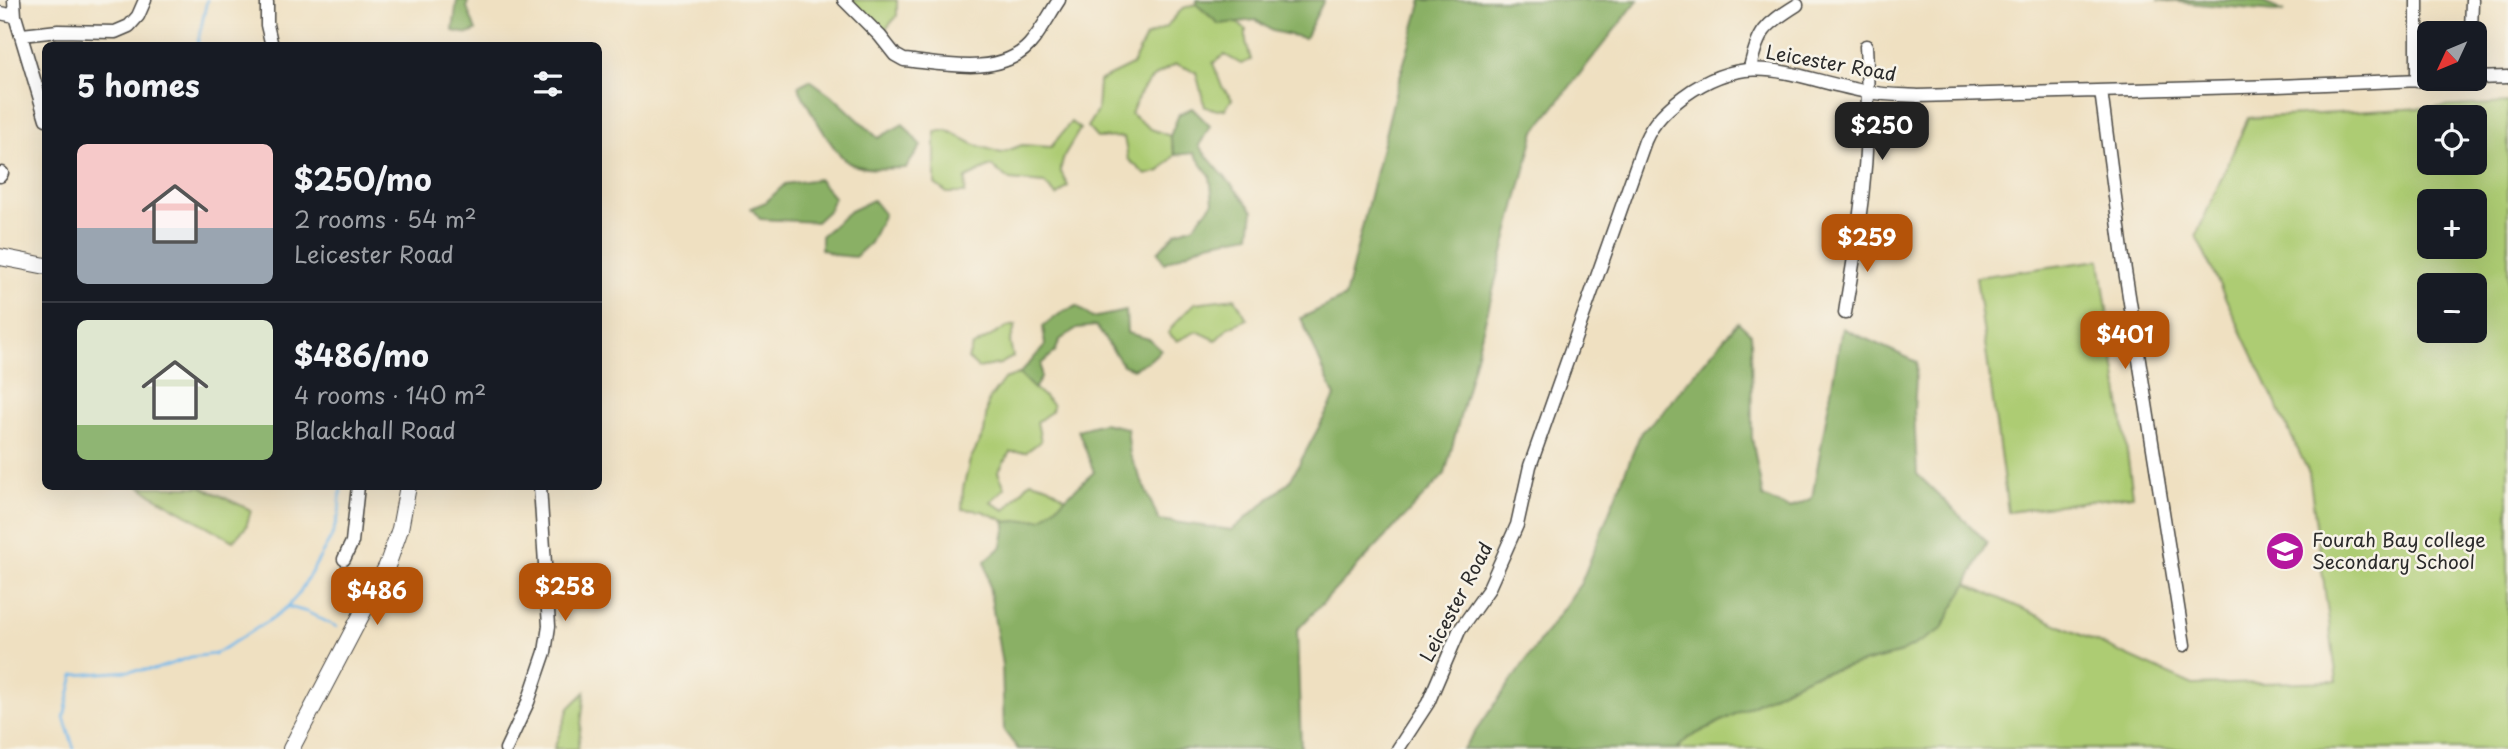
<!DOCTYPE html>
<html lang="en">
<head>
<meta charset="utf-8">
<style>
  body { margin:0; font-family:"Playpen Sans",sans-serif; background:#242831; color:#f1f3f6; height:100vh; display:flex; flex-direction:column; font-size:26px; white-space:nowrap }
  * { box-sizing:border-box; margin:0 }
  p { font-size:23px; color:#9ea1a6 }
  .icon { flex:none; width:38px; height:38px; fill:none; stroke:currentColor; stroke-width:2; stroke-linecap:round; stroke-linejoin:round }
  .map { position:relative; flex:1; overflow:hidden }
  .side { position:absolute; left:42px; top:42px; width:560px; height:448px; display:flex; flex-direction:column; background:#171b24; border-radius:10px; box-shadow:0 7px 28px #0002 }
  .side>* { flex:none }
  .needle { width:46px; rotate:226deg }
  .controls { position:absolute; left:2417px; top:21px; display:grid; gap:14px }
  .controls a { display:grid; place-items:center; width:70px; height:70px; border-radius:10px; background:#171b24; box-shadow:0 7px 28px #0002; font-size:35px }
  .price { position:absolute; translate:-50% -60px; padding:0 16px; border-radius:14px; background:#b45309; color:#fff; font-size:23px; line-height:46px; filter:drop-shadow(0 2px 4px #0008) }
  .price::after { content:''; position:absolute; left:50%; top:42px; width:21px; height:16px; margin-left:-10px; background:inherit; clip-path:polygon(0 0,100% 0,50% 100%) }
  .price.on { background:#222; color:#fff }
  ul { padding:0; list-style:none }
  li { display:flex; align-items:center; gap:21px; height:175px; padding:0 35px }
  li+li { border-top:2px solid #363941 }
  li span { display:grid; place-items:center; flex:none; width:196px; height:140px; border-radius:10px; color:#555 }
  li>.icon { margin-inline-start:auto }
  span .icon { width:84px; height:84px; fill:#fffc; stroke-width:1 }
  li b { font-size:30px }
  h2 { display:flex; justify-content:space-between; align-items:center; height:84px; padding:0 35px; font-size:30px }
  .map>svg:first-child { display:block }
  .green { fill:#adcc73; stroke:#6c7c4f; stroke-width:2; fill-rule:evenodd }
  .forest { fill:#8ab065; stroke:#5a6e48; stroke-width:2 }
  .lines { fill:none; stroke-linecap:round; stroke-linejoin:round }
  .stream { stroke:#75b9eb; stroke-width:2.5 }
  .minor-casing { stroke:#484642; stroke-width:15 }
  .major-casing { stroke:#484642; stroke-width:18 }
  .minor { stroke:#fff; stroke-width:12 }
  .major { stroke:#fff; stroke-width:16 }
  .labels { text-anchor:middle; stroke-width:5; stroke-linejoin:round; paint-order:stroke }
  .street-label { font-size:19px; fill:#2b2b2b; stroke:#f7f3e8 }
  .poi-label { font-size:19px; fill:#2b2b2b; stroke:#f7f3e8; text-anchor:start }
</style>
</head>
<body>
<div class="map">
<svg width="2508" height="749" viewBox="0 0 2508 749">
  <rect width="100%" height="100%" fill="#f7f3e8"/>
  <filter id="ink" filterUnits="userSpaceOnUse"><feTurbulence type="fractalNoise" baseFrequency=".0143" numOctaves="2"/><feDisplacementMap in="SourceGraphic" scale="14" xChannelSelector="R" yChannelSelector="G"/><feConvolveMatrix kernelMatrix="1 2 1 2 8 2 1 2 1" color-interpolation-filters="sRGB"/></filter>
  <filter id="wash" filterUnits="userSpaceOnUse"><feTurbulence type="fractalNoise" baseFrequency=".00686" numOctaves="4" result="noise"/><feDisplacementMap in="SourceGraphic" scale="28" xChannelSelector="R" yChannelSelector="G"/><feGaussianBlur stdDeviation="1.57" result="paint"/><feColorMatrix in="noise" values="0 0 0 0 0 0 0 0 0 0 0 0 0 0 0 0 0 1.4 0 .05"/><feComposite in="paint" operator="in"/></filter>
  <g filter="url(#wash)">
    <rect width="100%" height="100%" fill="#efe0c1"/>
    <path class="green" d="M844,0H897V16L880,36Z
      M1196,4L1219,24L1236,22L1246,30V41L1251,60L1241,64L1225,55L1213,63L1222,87L1232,99L1225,109L1218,110L1205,107L1196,72L1176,64C1148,78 1142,85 1131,114L1151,129L1170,136L1175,155L1160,171L1146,175L1128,159L1124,137L1097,138L1087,127L1097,111L1099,81L1132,65L1146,37L1166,27L1183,8Z
      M2508,103V749H1677L1688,738L1810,676L1898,654L1940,630L1967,584L2193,685L2337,681L2309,473L2196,236L2248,118ZM2429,117H2474V163H2429ZM2429,201H2474V247H2429ZM2429,285H2474V331H2429Z
      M1071,122L1080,129L1065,154L1060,170L1068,186L1057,196L1044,183L1010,180L991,166L966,178L965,193H947L935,184V132L947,130L973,144L1001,153L1022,145L1051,147Z
      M2100,260L2133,495L2008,512L1976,277Z
      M1235,298L1247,319L1229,327L1216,340L1197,331L1177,341L1168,333L1175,323L1195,303Z
      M1016,325L1010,342L1013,357L1000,364L978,368L968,359L972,347L1007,327Z
      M1019,374L1053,405L1052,411L1037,422L1041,441L1026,452H1010L998,472L1005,488L990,502L1005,510L1031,481L1048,486L1069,500L1042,519L1008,522L982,511L962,509L963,489L970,460L984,433L988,401L1004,379Z
      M141,487H202L251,510L246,527L233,541L154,496Z
      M585,692L578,749H554L569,708Z"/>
    <path class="forest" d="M457,0H468L467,7L476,31L468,34L453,31Z
      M1197,0H1324L1305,38L1272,31L1256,20L1219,24L1196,4Z
      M1422,0H1638L1535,131L1445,474L1297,630L1301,749H1018L1004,731L1002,665L985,561L1002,546L1006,525L1004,522L1042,519L1094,472L1078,430L1103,423L1127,428L1130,455L1159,520L1232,530L1290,481L1335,397L1301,318L1345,297L1395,94Z
      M2157,0H2257L2285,12Z
      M810,80L835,98L878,138L903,124L921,146L906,168C888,168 868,171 851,164C836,158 806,103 798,86Z
      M1192,108L1210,126L1199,146C1216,169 1236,188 1253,211L1250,235L1208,243L1164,263L1158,252L1176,232L1194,226L1213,202L1210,176L1194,153L1175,155L1170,136L1179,114Z
      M818,179L834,197L829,210L816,222L760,219L751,208L766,202L785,184Z
      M873,200L884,214L870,243L855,257L835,255L821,249V236L850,211Z
      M1077,306L1092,318L1126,311L1127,333L1149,339L1161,350L1150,360L1133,369L1123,365L1096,326L1077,328L1060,340L1055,352L1041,364V378L1034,389L1019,374L1045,346L1043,326L1064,311Z
      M1738,322L1751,334L1752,438L1763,497L1789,509L1812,498L1842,328L1917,362L1914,410L1917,474L1987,542L1967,584L1941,630L1898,654L1810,676L1688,738L1677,749H1463L1581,583L1641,432L1657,418Z"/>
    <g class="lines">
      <path class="stream" d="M197,46L207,0
        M289,607L307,612L337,627
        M74,749L64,717L74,675L156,669L191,657L215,654L273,618L287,607L298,595L331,538L339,514L341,486"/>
    </g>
  </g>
  <g filter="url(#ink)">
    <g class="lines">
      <defs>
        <path id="minor" d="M14,0L15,16L46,119
          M844,0L880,36L895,55L904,60C944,64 999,77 1029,45C1041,32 1049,15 1059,0
          M267,2V25L272,46
          M0,13L15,16
          M2471,33L2472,0
          M22,35L58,31L115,32L129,26L138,16L145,0
          M1750,68C1758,31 1765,25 1797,5
          M2474,78L2508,77
          M2417,81V0
          M2101,91L2123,258L2184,645
          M0,176L2,173
          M1845,313C1849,285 1855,257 1858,228C1867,168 1870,107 1866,46
          M344,559L352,542L358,486
          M506,749L528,702L545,652L549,626L540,486
          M1398,749L1428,703L1459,631L1488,590L1517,525L1530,466L1645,141C1653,122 1667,109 1684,96C1753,46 1796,80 1869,92C1885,95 1902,95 1918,96L2277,86L2445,79"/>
        <path id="major" d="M0,257L46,266
          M291,749L387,566L400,529L408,486"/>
      </defs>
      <use href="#minor" class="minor-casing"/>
      <use href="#major" class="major-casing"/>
      <use href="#minor" class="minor"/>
      <use href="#major" class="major"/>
    </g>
  </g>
  <defs>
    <symbol id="school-disc" viewBox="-11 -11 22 22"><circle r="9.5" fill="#b5179e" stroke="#f7f3e8"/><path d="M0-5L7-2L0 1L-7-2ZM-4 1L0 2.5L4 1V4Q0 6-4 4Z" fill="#fff"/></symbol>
  </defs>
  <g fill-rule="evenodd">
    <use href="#school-disc" x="2263" y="529" width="44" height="44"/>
  </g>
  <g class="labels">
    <g class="street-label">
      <text transform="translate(1831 63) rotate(10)" y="7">Leicester Road</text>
      <text transform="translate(1456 602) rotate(-62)" y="7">Leicester Road</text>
    </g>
    <g class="poi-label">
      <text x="2312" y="547">Fourah Bay college<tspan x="2312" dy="22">Secondary School</tspan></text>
    </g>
  </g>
</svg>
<div class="controls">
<a><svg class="needle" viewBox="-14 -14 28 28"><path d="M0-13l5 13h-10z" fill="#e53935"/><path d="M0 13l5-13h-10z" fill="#9ea1a6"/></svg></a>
<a><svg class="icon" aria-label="locate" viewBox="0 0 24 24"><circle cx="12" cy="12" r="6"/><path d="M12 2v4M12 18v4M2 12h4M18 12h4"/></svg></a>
<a>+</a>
<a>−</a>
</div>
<b class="price on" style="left:1882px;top:162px">$250</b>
<b class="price" style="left:1867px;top:274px">$259</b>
<b class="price" style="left:2125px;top:371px">$401</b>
<b class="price" style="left:565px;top:623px">$258</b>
<b class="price" style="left:377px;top:627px">$486</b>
<section class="side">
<h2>5 homes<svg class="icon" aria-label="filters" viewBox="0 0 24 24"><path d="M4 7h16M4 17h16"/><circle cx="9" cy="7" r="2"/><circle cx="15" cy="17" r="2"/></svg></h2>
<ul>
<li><span style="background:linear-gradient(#f6c9c9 60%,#9aa5b1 0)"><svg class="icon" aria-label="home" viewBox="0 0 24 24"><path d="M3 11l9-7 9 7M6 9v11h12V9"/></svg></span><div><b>$250/mo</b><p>2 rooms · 54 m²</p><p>Leicester Road</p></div></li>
<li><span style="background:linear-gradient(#dfe7d0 75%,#8fb573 0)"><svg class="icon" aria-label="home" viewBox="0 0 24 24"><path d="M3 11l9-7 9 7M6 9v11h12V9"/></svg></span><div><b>$486/mo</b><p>4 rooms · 140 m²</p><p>Blackhall Road</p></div></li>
</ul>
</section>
</div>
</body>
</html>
